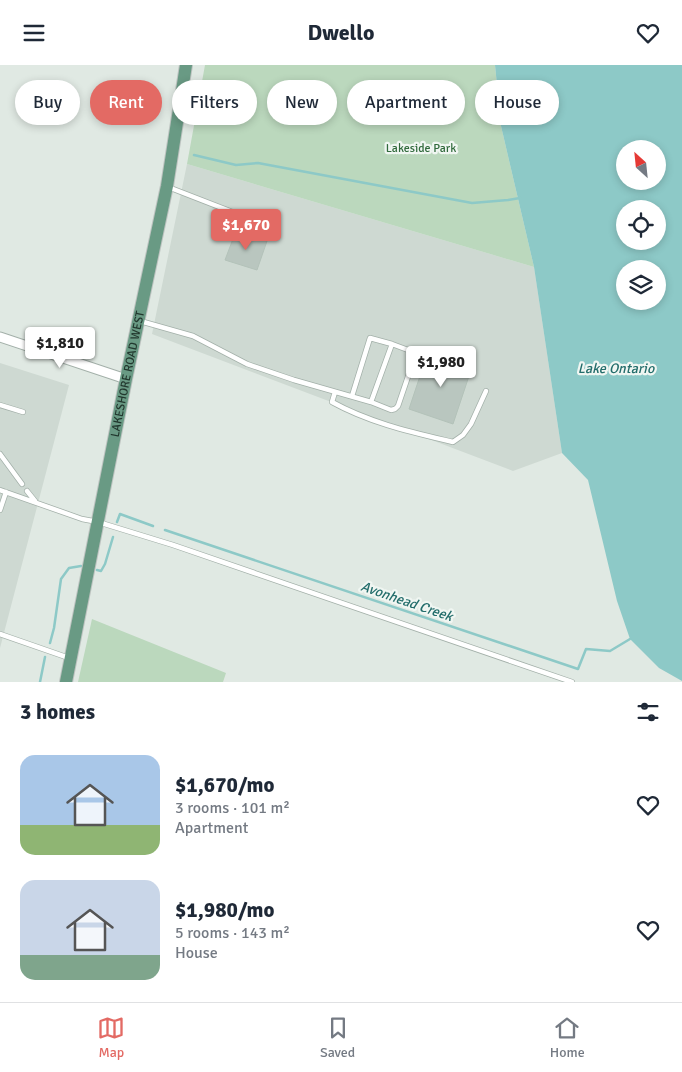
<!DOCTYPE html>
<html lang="en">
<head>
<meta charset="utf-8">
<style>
  body { margin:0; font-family:Signika,sans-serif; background:#f6f6f7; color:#1f2937; height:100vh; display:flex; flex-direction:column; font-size:19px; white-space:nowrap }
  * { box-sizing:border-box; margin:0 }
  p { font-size:16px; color:#747a83 }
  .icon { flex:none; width:28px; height:28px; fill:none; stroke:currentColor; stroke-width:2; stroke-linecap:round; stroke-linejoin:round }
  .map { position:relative; height:617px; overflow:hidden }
  .details { display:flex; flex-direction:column; background:#fff; flex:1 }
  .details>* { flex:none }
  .top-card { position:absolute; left:15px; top:15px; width:652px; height:45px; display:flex; gap:10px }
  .needle { width:32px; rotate:333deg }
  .tools { position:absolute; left:616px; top:75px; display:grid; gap:10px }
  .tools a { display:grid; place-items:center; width:50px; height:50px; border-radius:50%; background:#fff; box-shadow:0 2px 8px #0003; font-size:25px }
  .price { position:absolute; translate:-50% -42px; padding:0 11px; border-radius:5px; background:#fff; color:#222; font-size:16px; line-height:32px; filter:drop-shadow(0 1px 2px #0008) }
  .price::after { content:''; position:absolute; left:50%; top:30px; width:15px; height:11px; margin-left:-8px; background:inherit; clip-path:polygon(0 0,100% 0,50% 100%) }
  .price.on { background:#e36a64; color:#fff }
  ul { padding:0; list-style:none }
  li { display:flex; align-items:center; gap:15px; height:125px; padding:0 20px }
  li span { display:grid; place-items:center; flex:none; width:140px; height:100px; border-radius:15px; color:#555 }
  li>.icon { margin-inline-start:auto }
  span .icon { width:60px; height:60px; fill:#fffc; stroke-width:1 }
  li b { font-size:21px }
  h2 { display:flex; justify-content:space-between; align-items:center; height:60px; padding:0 20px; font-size:21px }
  .pill { padding:0 18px; border-radius:22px; background:#fff; box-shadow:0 2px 8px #0003; font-size:18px; line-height:45px }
  .pill.on { background:#e36a64; color:#fff }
  header { display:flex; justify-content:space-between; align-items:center; height:65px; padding:0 20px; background:#fff; font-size:22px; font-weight:700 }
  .dock { display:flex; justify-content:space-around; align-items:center; height:70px; border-top:1px solid #e0e1e3; background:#fff; font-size:14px; color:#747a83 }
  .dock a { display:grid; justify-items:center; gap:2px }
  .dock .on { color:#e36a64 }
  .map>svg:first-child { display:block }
  .built { fill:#ced9d2 }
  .green { fill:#bbd8bd }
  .water { fill:#8dc9c7; fill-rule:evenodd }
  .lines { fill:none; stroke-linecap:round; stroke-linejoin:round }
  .stream { stroke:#8dc9c7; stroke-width:2.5 }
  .building { fill:#b9c6bf; stroke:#b3c2b9 }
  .lane-casing { stroke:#a3b0a9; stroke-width:6 }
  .street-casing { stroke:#a3b0a9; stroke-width:11 }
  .primary-casing { stroke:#bdc3c0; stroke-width:14 }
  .lane { stroke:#fff; stroke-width:4.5 }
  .street { stroke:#fff; stroke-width:9 }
  .primary { stroke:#699a84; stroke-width:12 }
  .labels { text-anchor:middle; stroke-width:4.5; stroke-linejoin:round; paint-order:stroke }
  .park-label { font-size:12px; fill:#316a3c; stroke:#f0f6f2 }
  .street-label { font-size:12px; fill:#22382e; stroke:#f0f6f2 }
  .water-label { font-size:14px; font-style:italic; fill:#236d6b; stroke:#f0f6f2 }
</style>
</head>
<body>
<header><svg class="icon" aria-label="menu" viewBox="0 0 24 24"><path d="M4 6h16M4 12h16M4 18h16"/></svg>Dwello<svg class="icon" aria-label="heart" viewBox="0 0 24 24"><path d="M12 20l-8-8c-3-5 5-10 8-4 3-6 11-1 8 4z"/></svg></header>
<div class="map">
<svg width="682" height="617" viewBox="0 0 682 617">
  <rect width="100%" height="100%" fill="#e0e9e3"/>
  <path class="built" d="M187,99L534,202L562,388L513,406L152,269Z
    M0,298L69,320L0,583Z"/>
  <path class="green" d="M205,0H495L501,61L534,202L187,99Z
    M92,554L226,608L223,617H78Z"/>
  <path class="water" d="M495,0H682V616L659,603L630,574L617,536L588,415L562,388L534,202L501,61ZM625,84H658V116H625ZM625,144H658V176H625ZM625,204H658V236H625Z"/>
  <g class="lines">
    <path class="stream" d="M194,90L236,100L258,98L472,138L508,135L520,133
      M117,457L120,449L153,461
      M165,465L578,604L586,584L610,586L630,574
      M97,505L101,506L105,499L113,472
      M50,578L54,563L61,514L69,503L81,501
      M40,617L45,592"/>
  </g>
  <path class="building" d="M236,166L267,176L257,205L225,195Z
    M428,287L444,292V290L458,294L457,296L472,302L453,359L409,344Z"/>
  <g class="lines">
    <defs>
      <path id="lane" d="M168,122L271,162
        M140,256L193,271L247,299L294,315L371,337L391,345L395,344L398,341L416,288L392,279
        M335,327L332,337C370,358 411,367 453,377L463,370L471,359L486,326
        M352,331L370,273L392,279L371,337
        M0,340L23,347
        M0,389L22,419
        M0,425L82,454L98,457L173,480L572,617
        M27,426L35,436
        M0,445L6,427
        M0,569L69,593"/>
      <path id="street" d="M0,272L126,314"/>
      <g id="primary">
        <path id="s1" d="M66,617L126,314L167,121L186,0"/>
      </g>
    </defs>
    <use href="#lane" class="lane-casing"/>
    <use href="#street" class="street-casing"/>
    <use href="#primary" class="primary-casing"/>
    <use href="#lane" class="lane"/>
    <use href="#street" class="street"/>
    <use href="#primary" class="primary"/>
  </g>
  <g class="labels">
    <g class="park-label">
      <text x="421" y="87">Lakeside Park</text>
    </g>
    <g class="street-label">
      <text dy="4" stroke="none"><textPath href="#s1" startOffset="314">LAKESHORE ROAD WEST</textPath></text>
    </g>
    <g class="water-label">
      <text x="616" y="308">Lake Ontario</text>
      <text transform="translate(407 536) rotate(19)" y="5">Avonhead Creek</text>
    </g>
  </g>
</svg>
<div class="tools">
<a><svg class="needle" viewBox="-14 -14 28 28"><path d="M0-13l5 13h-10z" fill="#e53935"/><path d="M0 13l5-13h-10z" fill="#747a83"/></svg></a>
<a><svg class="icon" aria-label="locate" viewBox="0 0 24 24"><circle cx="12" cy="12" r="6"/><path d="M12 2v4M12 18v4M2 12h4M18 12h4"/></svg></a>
<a><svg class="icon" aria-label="layers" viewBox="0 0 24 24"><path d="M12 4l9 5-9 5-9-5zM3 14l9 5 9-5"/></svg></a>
</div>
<b class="price on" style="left:246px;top:186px">$1,670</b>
<b class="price" style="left:60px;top:304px">$1,810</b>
<b class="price" style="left:441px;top:323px">$1,980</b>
<div class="top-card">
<a class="pill">Buy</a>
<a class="pill on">Rent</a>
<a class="pill">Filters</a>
<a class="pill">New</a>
<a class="pill">Apartment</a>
<a class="pill">House</a>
</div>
</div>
<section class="details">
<h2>3 homes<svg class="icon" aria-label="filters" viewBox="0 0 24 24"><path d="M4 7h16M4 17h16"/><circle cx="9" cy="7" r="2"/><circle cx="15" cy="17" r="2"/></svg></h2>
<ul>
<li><span style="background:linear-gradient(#a9c7e8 70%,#8fb573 0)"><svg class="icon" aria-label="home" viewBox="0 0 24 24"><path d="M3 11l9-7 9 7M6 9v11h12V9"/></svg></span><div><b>$1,670/mo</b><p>3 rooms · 101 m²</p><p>Apartment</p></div><svg class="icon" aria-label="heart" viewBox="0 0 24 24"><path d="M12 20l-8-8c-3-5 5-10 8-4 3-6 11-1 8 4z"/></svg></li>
<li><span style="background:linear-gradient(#c9d6e8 75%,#7fa58c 0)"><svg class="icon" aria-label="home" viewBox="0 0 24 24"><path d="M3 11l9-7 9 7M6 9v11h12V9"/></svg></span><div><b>$1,980/mo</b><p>5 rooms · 143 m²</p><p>House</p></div><svg class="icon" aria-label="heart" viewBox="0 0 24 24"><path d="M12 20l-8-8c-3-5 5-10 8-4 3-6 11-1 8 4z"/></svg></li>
</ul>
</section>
<nav class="dock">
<a class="on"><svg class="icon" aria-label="map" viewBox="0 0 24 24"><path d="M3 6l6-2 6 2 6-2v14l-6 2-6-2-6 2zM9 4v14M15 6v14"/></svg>Map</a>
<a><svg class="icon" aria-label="saved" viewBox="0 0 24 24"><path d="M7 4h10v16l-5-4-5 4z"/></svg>Saved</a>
<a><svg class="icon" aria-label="home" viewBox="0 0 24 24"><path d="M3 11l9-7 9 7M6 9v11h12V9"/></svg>Home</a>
</nav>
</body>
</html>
